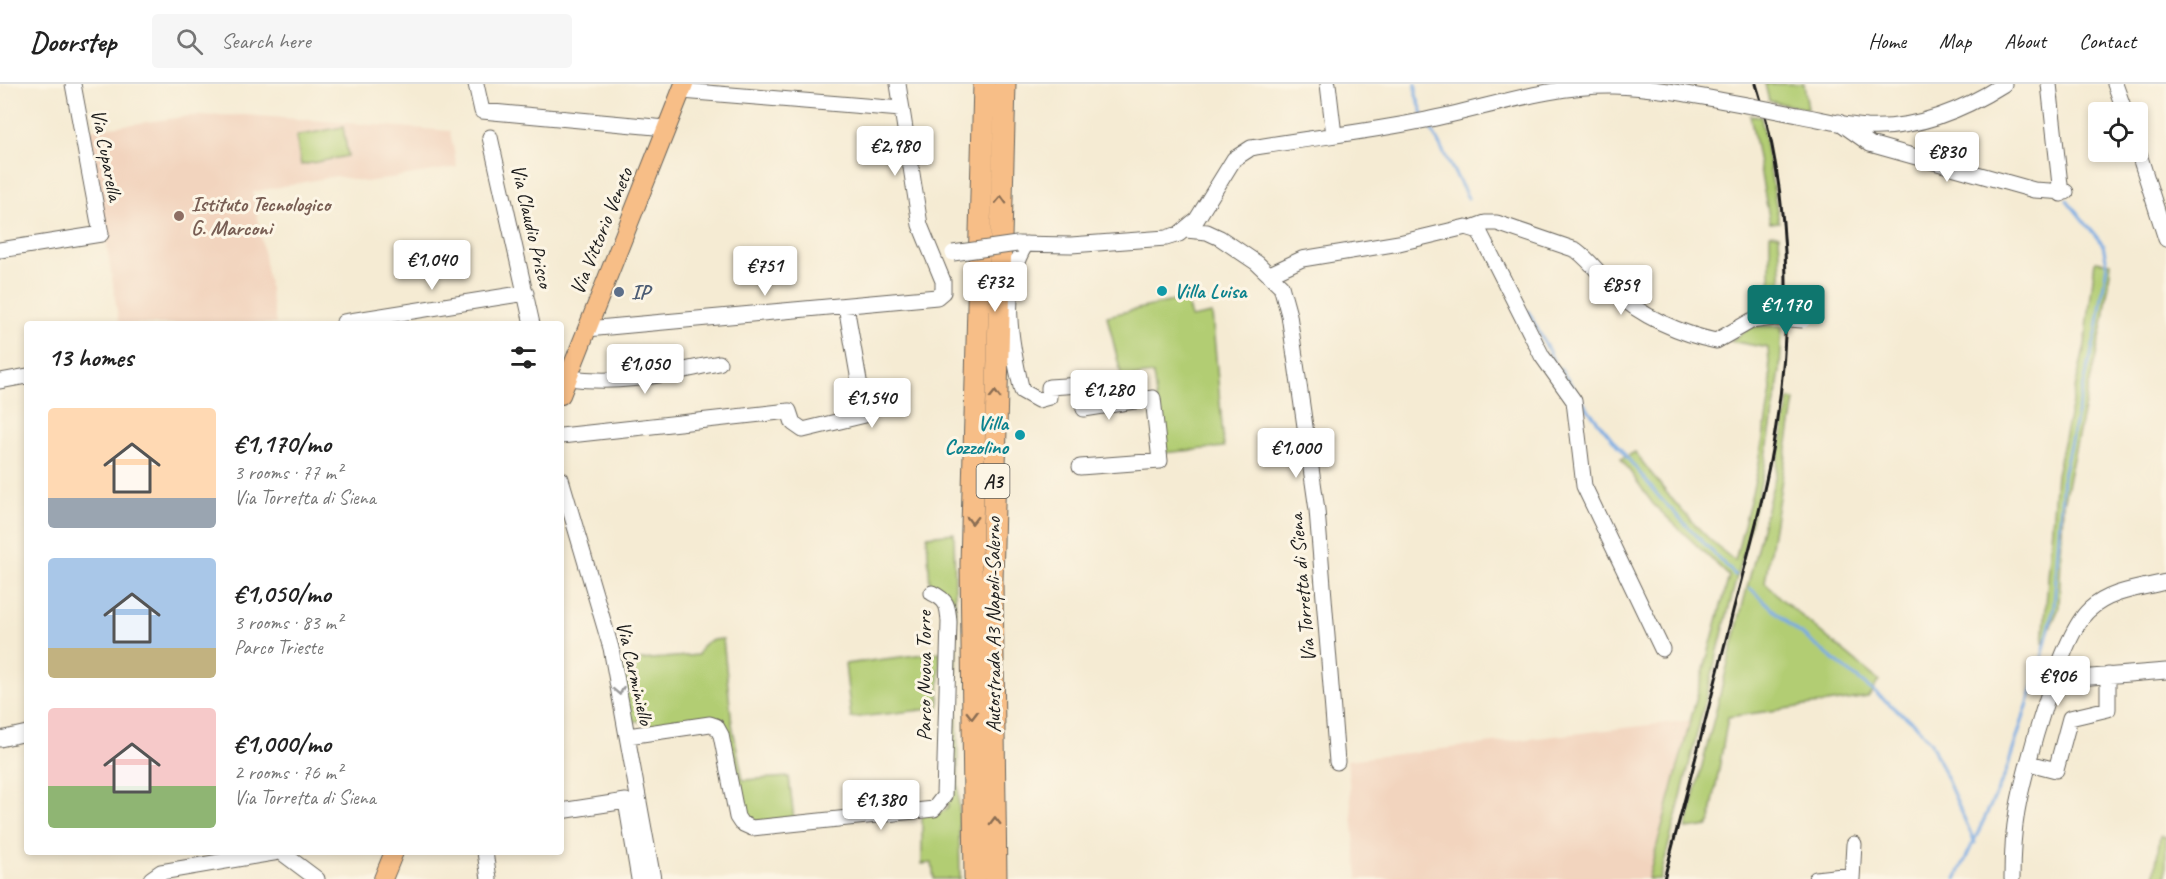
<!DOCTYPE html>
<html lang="en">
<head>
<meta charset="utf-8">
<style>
  body { margin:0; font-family:Caveat,sans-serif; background:#f6f6f6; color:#222; height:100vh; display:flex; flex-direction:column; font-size:22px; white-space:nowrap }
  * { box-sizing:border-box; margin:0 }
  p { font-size:20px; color:#767676 }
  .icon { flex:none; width:33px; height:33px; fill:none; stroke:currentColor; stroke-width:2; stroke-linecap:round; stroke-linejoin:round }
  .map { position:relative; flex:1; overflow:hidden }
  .panel { position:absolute; left:24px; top:237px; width:540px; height:534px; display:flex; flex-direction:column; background:#fff; border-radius:6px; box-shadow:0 3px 9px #0003 }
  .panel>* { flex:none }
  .buttons { position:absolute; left:2088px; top:18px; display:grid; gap:12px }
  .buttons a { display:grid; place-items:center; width:60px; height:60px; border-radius:6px; background:#fff; box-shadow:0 3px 9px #0003; font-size:30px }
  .price { position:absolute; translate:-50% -51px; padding:0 14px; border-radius:6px; background:#fff; color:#222; font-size:20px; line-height:39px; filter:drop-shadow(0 2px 3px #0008) }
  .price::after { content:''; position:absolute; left:50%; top:36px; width:18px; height:14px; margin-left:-9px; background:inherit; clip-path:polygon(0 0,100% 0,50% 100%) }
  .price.on { background:#0f766e; color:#fff }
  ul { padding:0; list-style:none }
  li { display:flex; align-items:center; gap:18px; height:150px; padding:0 24px }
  li span { display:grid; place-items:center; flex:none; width:168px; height:120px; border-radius:6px; color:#555 }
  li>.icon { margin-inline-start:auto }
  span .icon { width:72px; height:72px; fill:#fffc; stroke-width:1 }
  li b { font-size:26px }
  h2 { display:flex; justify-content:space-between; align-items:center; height:72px; padding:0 24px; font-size:26px }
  header { display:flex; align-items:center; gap:36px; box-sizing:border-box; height:84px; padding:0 30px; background:#fff; border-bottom:2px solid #e0e0e0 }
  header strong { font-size:28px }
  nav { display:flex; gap:33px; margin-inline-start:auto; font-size:21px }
  .search { width:420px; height:54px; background:#f6f6f6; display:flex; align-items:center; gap:15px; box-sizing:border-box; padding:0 21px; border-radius:6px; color:#767676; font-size:22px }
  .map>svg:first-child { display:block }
  .built { fill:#f2d4be }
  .green { fill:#b2cd73; stroke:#677448; stroke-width:1.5 }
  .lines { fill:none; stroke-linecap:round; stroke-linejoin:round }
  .stream { stroke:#78aae3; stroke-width:3 }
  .minor-casing { stroke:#68645c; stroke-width:17 }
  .major-casing { stroke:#68645c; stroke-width:20 }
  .highway-casing { stroke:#68645c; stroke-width:23 }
  .minor { stroke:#fff; stroke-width:15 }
  .major { stroke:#f7be87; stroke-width:18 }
  .highway { stroke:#f7be87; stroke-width:21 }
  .rail { stroke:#1c1c1c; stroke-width:3 }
  .minor-bridge-casing { stroke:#68645c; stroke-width:17; stroke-linecap:butt }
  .minor-bridge { stroke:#fff; stroke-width:15 }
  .oneway { stroke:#8a6d52 }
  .oneway2 { stroke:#999 }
  .education-dot { fill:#8d6e63; stroke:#fcf5e5; stroke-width:2 }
  .culture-dot { fill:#0f9aa8; stroke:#fcf5e5; stroke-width:2 }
  .service-dot { fill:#5c6f8a; stroke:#fcf5e5; stroke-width:2 }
  .labels { text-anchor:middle; stroke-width:6; stroke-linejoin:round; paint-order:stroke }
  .shield { fill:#fcf5e5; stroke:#5f5d58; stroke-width:1.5 }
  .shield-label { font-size:20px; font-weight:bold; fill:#1c1c1c }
  .street-label { font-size:21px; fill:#1c1c1c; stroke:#fcf5e5 }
  .education-label { font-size:21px; font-weight:bold; fill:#785e54; stroke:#fcf5e5; text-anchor:start }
  .culture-label { font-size:21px; font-weight:bold; fill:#0d838f; stroke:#fcf5e5; text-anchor:start }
  .service-label { font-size:21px; font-weight:bold; fill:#4e5e75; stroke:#fcf5e5; text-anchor:start }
</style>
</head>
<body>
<header>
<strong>Doorstep</strong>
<div class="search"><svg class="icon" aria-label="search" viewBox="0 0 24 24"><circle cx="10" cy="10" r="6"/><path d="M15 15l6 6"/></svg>Search here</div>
<nav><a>Home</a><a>Map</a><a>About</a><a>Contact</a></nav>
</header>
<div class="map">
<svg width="2166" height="795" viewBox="0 0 2166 795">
  <rect width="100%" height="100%" fill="#fcf5e5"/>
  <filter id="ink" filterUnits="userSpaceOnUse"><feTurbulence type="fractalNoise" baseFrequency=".0167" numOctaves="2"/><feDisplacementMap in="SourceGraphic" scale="12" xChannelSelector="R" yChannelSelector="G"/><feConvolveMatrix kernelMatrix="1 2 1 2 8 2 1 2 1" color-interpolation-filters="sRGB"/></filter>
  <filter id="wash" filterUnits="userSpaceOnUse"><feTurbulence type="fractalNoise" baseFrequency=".008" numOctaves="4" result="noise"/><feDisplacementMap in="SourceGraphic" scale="24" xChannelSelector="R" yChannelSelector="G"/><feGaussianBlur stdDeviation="1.35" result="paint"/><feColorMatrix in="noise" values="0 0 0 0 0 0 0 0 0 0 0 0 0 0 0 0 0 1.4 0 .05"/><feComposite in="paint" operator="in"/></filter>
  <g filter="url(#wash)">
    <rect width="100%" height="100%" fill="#f5ebd3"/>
    <path class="built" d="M246,31L450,47L457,83L366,98L336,92L253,108L276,240H119L106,156L82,47L190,32Z
      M1693,636L1648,795H1358L1347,676Z"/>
    <path class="green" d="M1765,0H1804L1808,25L1769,17Z
      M1750,31L1761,33L1779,138L1770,139Z
      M343,43L348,72L301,81L296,52Z
      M1770,150L1779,151L1783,229H1770Z
      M2095,177L2111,179L2104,235L2063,420L2059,524L2043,560L2056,390L2085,261Z
      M1186,214L1191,234L1212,230L1224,363L1163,369L1153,290L1122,294L1107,232Z
      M1753,242H1782L1780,287L1764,386L1660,795H1648L1729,492L1653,420L1621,375L1635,368C1664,407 1696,447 1735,477L1758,385L1771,306L1768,264L1730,257Z
      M1789,315L1795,316L1765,498L1779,513L1879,597L1868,613L1728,633L1709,742L1686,745L1776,389Z
      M954,449L960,795H934L932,779L922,780V731L944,727L948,723L954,525L950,510L930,502L927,452Z
      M723,555L732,640L743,696L789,693L794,736L749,738L740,727L725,642L721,636L714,634L651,643L639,637L629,638L618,578L698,571C703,557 708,556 723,555Z
      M940,568L939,624L851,634L845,580Z
      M2160,752L2166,753V795H2154Z"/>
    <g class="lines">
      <path class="stream" d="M1416,0V11L1423,30
        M1429,41L1468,114
        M1528,227L1554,277
        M1560,284L1587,324L1660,414L1735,491
        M1750,504L1790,541L1916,641L1931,659L1975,759
        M1956,795L2005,691L2041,578L2054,523L2063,391L2097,245L2107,180L2103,161L2067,116"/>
    </g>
  </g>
  <g filter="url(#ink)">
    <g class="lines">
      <defs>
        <path id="minor" d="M476,0L482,27L666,44
          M1328,0L1334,51
          M2049,0L2061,110
          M2115,0L2125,28
          M682,7L901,25
          M1798,31C1820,35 1843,41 1866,43C1916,46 1963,26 2004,0
          M1839,38L1870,60L2034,106L2066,108
          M490,53L532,240
          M2138,67L2166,155
          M1474,143L1485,139H1497L1576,166C1591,177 1602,193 1615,207C1639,232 1682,250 1716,257L1751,237L1772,234
          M1186,146L1207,148L1220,154L1257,179L1281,202L1289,231L1317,426L1337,678
          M1017,160L1071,161L1166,154L1179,150L1197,135L1234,75L1251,64C1309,54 1368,48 1426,36C1488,24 1548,1 1613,2C1659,3 1706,14 1752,22
          M1026,160C999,201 1011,261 1022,307L1038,316L1049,313V303L1081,301L1084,325L1153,314L1160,377L1080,383
          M0,166L101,150L73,0
          M1270,190L1302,175L1399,159L1466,143L1479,147L1542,272L1574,317L1584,402L1662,565
          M344,238L526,209
          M587,245L937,213L943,208V197L920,141L898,0
          M568,294C626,301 663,290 719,279
          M0,297L27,292
          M561,352L789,327L793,339L803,346L865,331L846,222
          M561,395L611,564L653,795
          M2054,596L2166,587
          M628,652L710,640L716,642L721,651L737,733L741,739L752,744L934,725L944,712L949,538C948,522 947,516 932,509
          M0,655L27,649
          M2029,679L2056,686L2070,634L2108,625V591
          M561,727L626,717L639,795
          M281,768L317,795
          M485,768L489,795
          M151,795L161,788L279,768
          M1816,795L1851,791
          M1852,795L1854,760
          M2012,795C2012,772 2013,750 2017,727C2024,686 2061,551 2089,526C2109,507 2140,504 2166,498"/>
        <path id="major" d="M561,311L684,0
          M383,795L394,768"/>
        <path id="highway" d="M975,795L971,480L984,0
          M996,795L992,498L1005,0"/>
      </defs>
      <use href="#minor" class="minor-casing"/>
      <use href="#major" class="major-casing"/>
      <use href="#highway" class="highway-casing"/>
      <use href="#minor" class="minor"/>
      <use href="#major" class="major"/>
      <use href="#highway" class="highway"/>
      <path class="rail" d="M1664,795C1687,706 1711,617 1733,527C1749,466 1767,404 1776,342C1793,231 1790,107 1756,0"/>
      <defs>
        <path id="minor-bridge" d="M1752,22L1798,31
          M953,169L1017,160
          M1772,234L1803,236"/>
      </defs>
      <use href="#minor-bridge" class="minor-bridge-casing"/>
      <use href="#minor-bridge" class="minor-bridge"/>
    </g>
    <defs><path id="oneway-chevron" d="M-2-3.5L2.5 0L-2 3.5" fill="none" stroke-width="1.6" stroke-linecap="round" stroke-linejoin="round" transform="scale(1.5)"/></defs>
    <g class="oneway">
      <use href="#oneway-chevron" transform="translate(1001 116) rotate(-88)"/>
      <use href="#oneway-chevron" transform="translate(995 311) rotate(-89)"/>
      <use href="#oneway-chevron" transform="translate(972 436) rotate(91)"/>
      <use href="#oneway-chevron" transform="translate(972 631) rotate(89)"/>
      <use href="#oneway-chevron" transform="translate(995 737) rotate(-91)"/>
    </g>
    <use class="oneway2" href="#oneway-chevron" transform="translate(619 607) rotate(79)"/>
  </g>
  <circle class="education-dot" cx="179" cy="132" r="6"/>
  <g class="culture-dot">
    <circle cx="1162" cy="207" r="6"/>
    <circle cx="1020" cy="351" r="6"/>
  </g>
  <circle class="service-dot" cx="619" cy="208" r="6"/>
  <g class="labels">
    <rect class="shield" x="976.5" y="380" width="33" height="34" rx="4.5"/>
    <g class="shield-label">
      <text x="993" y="404">A3</text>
    </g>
    <g class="street-label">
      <text transform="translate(107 71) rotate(79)" y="7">Via Cuparella</text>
      <text transform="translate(532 142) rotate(77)" y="7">Via Claudio Prisco</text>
      <text transform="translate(601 147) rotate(-68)" y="7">Via Vittorio Veneto</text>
      <text transform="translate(1302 504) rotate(-95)" y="7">Via Torretta di Siena</text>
      <text transform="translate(993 541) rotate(-90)" y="7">Autostrada A3 Napoli-Salerno</text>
      <text transform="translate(635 589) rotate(77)" y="7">Via Carminiello</text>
      <text transform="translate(924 592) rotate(-90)" y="7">Parco Nuova Torre</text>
    </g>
    <g class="education-label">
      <text x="191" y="127">Istituto Tecnologico<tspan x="191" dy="24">G. Marconi</tspan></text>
    </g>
    <g class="culture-label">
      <text x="1174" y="214">Villa Luisa</text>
      <text x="1008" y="346" text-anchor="end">Villa<tspan x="1008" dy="24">Cozzolino</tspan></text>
    </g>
    <g class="service-label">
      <text x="631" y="215">IP</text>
    </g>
  </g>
</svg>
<div class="buttons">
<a><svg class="icon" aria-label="locate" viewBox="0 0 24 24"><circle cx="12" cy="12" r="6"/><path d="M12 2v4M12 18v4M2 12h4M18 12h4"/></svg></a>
</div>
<b class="price" style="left:895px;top:93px">€2,980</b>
<b class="price" style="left:1947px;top:99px">€830</b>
<b class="price" style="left:432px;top:207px">€1,040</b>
<b class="price" style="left:765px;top:213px">€751</b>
<b class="price" style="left:995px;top:229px">€732</b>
<b class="price" style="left:1621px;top:232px">€859</b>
<b class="price on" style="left:1786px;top:252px">€1,170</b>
<b class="price" style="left:645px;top:311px">€1,050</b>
<b class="price" style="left:1109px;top:337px">€1,280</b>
<b class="price" style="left:872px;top:345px">€1,540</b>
<b class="price" style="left:1296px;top:395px">€1,000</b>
<b class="price" style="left:2058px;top:623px">€906</b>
<b class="price" style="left:881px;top:747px">€1,380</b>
<section class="panel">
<h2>13 homes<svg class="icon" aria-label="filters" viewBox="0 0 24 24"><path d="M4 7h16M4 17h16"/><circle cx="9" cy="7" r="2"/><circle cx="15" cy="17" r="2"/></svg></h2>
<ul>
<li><span style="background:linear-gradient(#ffd9b3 75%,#9aa5b1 0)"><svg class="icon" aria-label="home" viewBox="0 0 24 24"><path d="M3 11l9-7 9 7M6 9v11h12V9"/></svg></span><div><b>€1,170/mo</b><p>3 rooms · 77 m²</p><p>Via Torretta di Siena</p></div></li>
<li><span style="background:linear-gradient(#a9c7e8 75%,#c2b280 0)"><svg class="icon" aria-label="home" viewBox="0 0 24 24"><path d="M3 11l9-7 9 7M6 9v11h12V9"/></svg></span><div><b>€1,050/mo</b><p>3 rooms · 83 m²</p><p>Parco Trieste</p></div></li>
<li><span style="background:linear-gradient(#f6c9c9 65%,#8fb573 0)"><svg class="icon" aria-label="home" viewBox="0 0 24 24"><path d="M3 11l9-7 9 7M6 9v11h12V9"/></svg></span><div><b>€1,000/mo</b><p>2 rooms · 76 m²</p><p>Via Torretta di Siena</p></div></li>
</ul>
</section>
</div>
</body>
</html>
